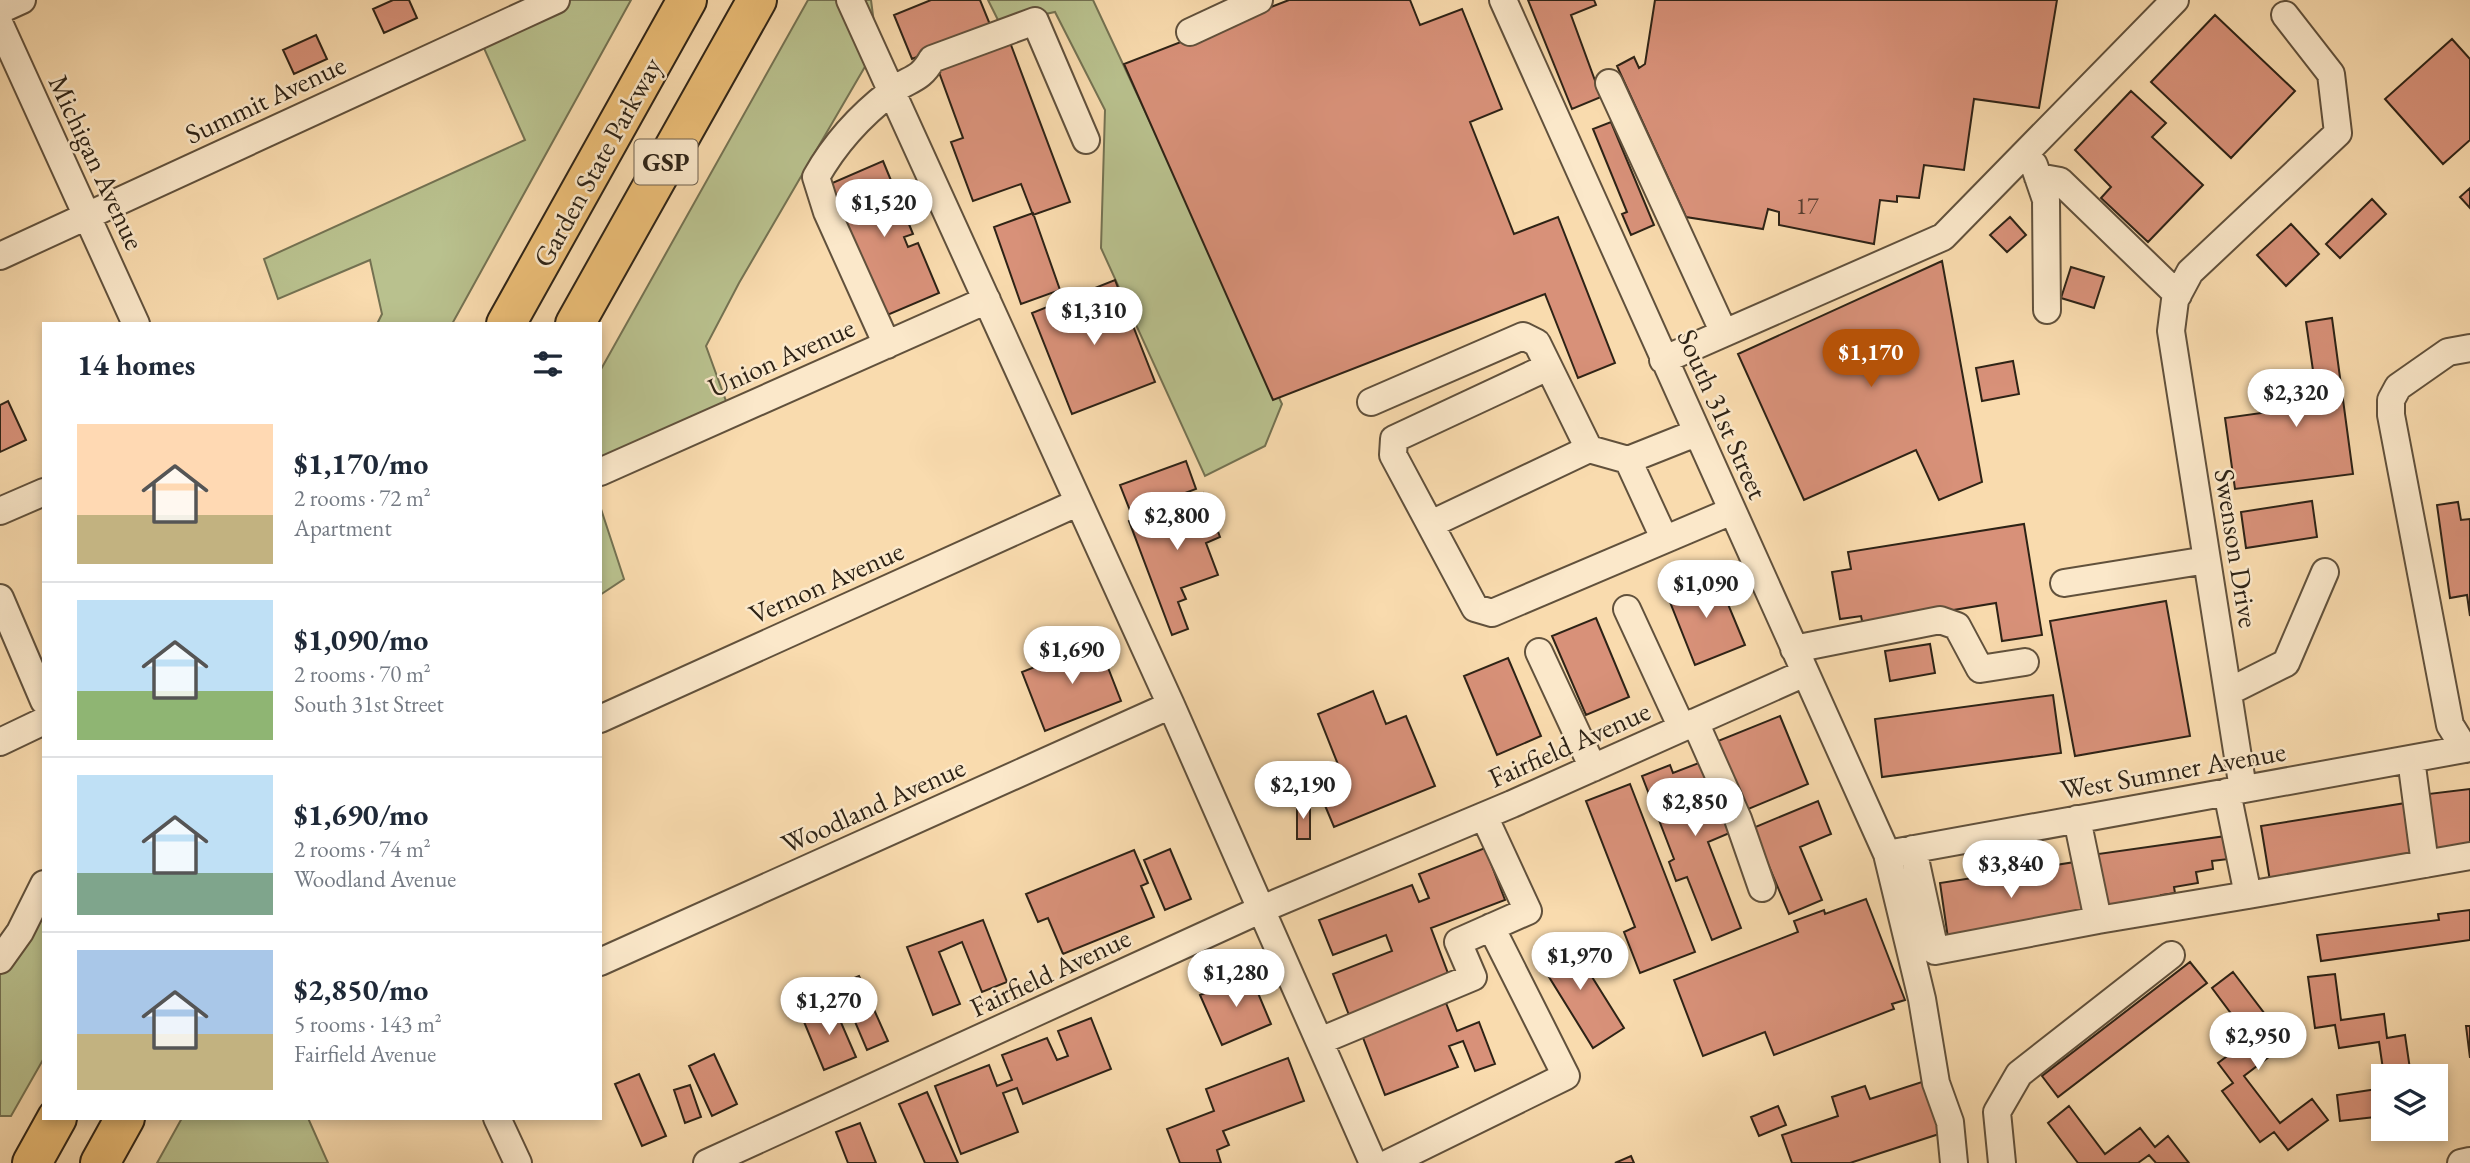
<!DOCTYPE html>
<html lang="en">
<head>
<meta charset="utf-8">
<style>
  body { margin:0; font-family:"EB Garamond",serif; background:#f6f6f7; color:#1f2937; height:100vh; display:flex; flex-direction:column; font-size:26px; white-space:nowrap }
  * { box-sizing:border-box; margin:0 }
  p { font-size:23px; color:#747a83 }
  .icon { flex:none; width:38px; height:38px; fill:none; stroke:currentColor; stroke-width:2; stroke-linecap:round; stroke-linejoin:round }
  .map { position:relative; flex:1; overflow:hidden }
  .panel { position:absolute; left:42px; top:322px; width:560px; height:798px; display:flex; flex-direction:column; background:#fff; border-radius:0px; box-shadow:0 4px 10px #0003 }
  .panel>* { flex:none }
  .tools { position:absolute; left:2371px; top:1064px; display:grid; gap:14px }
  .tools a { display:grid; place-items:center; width:77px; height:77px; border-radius:0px; background:#fff; box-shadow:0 4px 10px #0003; font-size:35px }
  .price { position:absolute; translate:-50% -60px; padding:0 16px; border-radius:24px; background:#fff; color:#222; font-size:23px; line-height:46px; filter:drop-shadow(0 2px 4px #0008) }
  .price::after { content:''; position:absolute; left:50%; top:42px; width:21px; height:16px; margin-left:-10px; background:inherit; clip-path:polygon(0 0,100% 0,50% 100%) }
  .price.active { background:#b45309; color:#fff }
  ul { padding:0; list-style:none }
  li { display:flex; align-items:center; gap:21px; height:175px; padding:0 35px }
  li+li { border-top:2px solid #e0e1e3 }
  li span { display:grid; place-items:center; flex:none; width:196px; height:140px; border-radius:0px; color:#555 }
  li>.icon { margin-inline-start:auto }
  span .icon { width:84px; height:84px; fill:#fffc; stroke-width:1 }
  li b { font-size:30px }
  h2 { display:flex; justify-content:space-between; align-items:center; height:84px; padding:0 35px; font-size:30px }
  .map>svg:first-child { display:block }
  .green { fill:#b9c18e; stroke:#747252; stroke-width:2 }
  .building { fill:#d89179; stroke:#2e2316; stroke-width:2 }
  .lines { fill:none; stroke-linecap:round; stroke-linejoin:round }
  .minor-casing { stroke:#61513c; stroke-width:30 }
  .highway-casing { stroke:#2e2316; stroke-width:42 }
  .minor { stroke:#fbe8ca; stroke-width:26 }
  .highway { stroke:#ecbe77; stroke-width:38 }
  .labels { text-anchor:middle; stroke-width:5; stroke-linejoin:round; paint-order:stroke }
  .number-label { font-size:24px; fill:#583e2f }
  .shield { fill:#fbe8ca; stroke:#6c5e4c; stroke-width:2 }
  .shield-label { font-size:26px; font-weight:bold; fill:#2e2316 }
  .street-label { font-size:28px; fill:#2e2316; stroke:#fbe8ca }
</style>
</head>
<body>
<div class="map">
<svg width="2470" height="1163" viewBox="0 0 2470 1163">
  <rect width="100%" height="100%" fill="#f9dbae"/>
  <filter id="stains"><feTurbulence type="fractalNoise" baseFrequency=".00286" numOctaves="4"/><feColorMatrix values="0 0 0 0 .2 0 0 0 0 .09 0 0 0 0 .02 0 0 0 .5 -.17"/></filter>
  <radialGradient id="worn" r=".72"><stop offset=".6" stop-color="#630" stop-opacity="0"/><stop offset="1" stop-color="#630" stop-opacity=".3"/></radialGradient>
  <path class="green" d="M559,0H631L452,324H377L382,314L370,260L278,299L264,259L525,140L479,37Z
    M808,0H871L877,46L739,283L706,346L730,412L600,481V371Z
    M988,0H1093L1282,404L1265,446L1205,476L1101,248L1105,110L1055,12L1000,24Z
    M600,506L624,579L600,595Z
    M44,875V1058L11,1116H0V966Z
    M182,1118H308L328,1163H157Z"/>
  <path class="building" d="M393,0H409L417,18L384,33L373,9Z
    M931,0H980L991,27L912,59L894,15Z
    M1289,0H1410L1420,25L1462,9L1502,109L1470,122L1514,234L1558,217L1615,363L1578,378L1545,294L1273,400L1124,64Z
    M1528,0H1594L1596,5L1571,15L1601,97L1572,109Z
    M1655,0H2057L2039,108L1974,99L1964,170L1924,165L1919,198L1897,196V202L1880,200L1874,244L1779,225V212L1768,209L1763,229L1686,217L1617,66L1634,57L1639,68L1645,64Z
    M2215,15L2295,91L2231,158L2151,82Z
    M316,35L327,59L294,74L283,50Z
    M1008,37L1070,202L1033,215L1021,184L973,201L951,142L963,138L936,64Z
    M2452,39L2470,59V140L2443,164L2385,99Z
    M2131,91L2166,123L2152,137L2203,185L2148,242L2101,198L2111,187L2075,150Z
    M1611,122L1654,225L1631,235L1622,214L1627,212L1593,129Z
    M883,161L913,234L904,237L908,247L918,243L939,293L885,316L830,184Z
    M2470,188V208L2460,197Z
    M2372,199L2386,214L2340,258L2326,244Z
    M1033,213L1060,290L1021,304L994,227Z
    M2010,217L2026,235L2007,252L1990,235Z
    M2291,224L2319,254L2286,286L2257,255Z
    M1942,261L1982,482L1939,500L1916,450L1804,500L1738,354Z
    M2071,267L2104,277L2094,308L2061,298Z
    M1115,280L1155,382L1072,414L1032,313Z
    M2332,318L2353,474L2235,489L2225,418L2318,405L2306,322Z
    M2013,361L2019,394L1982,401L1976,368Z
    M8,401L26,440L0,452V405Z
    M1186,461L1196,489L1131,513L1120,485Z
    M1203,493L1220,537L1206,543L1218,575L1181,588L1186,599L1178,602L1188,629L1172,635L1129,521Z
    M2312,501L2317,537L2246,548L2241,512Z
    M2458,502L2461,520L2470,519V616L2467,595L2450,598L2437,505Z
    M2024,524L2042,635L2002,641L1996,603L1863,625L1861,616L1840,619L1832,572L1851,569L1848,552Z
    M1707,573L1711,583L1718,580L1745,645L1695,665L1670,602L1684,596L1679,584Z
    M2166,601L2190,736L2075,756L2050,621Z
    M1596,618L1629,697L1586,715L1552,636Z
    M1098,642L1121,701L1045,731L1022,672Z
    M1930,644L1935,673L1890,681L1885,651Z
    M1508,658L1541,736L1497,755L1464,676Z
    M1373,691L1386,724L1406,716L1435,786L1334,827L1313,777L1339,767L1318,714Z
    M2053,695L2061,753L1882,777L1875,719Z
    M1780,716L1808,784L1746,810L1718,741Z
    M1704,761L1732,832L1708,842L1741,928L1712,940L1687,877L1676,881L1669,862L1674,859L1642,776L1670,765L1673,773Z
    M1630,784L1695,952L1640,973L1624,932L1635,927L1586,801Z
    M2470,789V845L2436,850L2428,794Z
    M1818,801L1831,834L1800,847L1822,900L1789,914L1753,828Z
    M2412,802L2421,857L2270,881L2261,826Z
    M1297,803H1310V839H1297Z
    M2226,836L2229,859L2212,861L2213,869L2196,872L2198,883L2174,887L2175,893L2161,895L2162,903L2099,912L2091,855Z
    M1485,848L1505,900L1431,928L1449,976L1349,1015L1333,974L1392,951L1386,935L1333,955L1319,920L1412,885L1419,902L1429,898L1419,874Z
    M1170,849L1191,899L1165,910L1144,860Z
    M1134,850L1148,883L1141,886L1154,917L1063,954L1048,918L1038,922L1026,894Z
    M2075,862L2083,917L1948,938L1940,883Z
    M1866,899L1905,1000L1892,1004L1894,1009L1774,1055L1765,1032L1703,1056L1674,980L1798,932L1794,921L1824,910L1825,914Z
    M2470,910V940L2321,961L2317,935L2439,920L2438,914Z
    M983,920L1007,982L982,992L962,942L939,952L960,1004L933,1015L907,947Z
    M1567,937L1624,1028L1593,1048L1536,956Z
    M2190,962L2207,983L2058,1097L2042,1076Z
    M2233,972L2271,1022L2258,1032L2274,1053L2244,1076L2280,1123L2312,1099L2328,1120L2288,1150L2274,1132L2260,1142L2222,1091L2233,1083L2218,1063L2250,1039L2212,988Z
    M1250,974L1271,1024L1222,1045L1200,995Z
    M2335,974L2341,1020L2384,1014L2387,1038L2405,1035L2411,1076H2384L2379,1042L2339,1048L2335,1025L2315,1028L2308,977Z
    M859,976L888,1041L867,1050L839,984Z
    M1446,1003L1457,1031L1479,1022L1495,1064L1475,1071L1463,1041L1449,1046L1458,1067L1385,1095L1362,1035Z
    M833,1004L856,1057L824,1070L802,1017Z
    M1091,1018L1111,1069L1023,1104L1017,1088L1003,1093L1018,1132L961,1154L935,1086L989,1065L997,1086L1012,1080L1002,1055L1047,1038L1057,1060L1068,1056L1058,1031Z
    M2466,1026H2470V1058Z
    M714,1054L737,1104L712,1116L689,1066Z
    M1288,1058L1304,1101L1223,1131L1229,1145L1217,1150L1221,1163H1180L1167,1129L1214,1111L1206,1089Z
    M639,1074L666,1136L642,1146L615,1084Z
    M1925,1081L1942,1133L1850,1163H1792L1782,1135L1838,1116L1832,1097L1865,1086L1870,1099Z
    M690,1085L701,1117L685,1123L674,1090Z
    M2384,1088V1116L2340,1121L2337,1095Z
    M927,1092L958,1163H925L899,1104Z
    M1778,1106L1786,1125L1759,1136L1751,1117Z
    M2069,1106L2105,1154L2140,1128L2155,1147L2168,1136L2189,1163H2156L2149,1155L2138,1163H2078L2048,1123Z
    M860,1123L876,1163H848L836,1132Z
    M1631,1156L1634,1163H1615Z"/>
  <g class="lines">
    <defs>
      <path id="minor" d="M850,0L1171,705L1373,1163
        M1503,0L1887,854L1922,999L1936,1083L1950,1122L1954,1163
        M0,10L22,0
        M0,25L136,324
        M1190,32L1259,0
        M1609,83L1724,333
        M2034,165L2046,200L2047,310
        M2038,177L2060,181L2178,295
        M0,256L556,0
        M887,345L827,212L816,177C834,145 861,115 891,92C909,78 920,81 932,59L1035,21L1086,140
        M1663,360L1943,237L2175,0
        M1548,367L1394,439L1393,455L1475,608L1492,613L1732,511
        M1371,402L1523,336L1537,343L1589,449
        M1628,460L1664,538
        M600,472L987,300
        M0,511L44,492
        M1431,524L1589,449L1628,460L1696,433
        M2064,583L2207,560
        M0,598L44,701
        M1627,609L1682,728
        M1794,649L1940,620L1957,626L1980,669L2025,662
        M1539,652L1593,768
        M2228,692L2286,663L2325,572
        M600,719L1077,503
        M1695,722L1738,819L1762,888
        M0,742L44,721
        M2465,749L2450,725L2391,415V400L2398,387L2448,352L2470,348
        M2411,759L2425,864
        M2243,789L2171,331L2175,300L2190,272L2338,133L2331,74L2285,15
        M2227,792L2248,895L2470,856
        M2077,819L2098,920L2248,895
        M1913,849L1935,951L2098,920
        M1887,854L2470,748
        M0,960L20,932L44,884
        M600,962L1171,705
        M1320,1041L1473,977L1458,942L1528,911L1484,816
        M497,1118L518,1163
        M707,1163L1262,909L1512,804L1805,673
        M1389,1163L1566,1076L1491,927
        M2002,1163L1997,1112L2019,1074L2171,955
        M2461,1163L2470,1161"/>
      <path id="highway" d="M506,324L687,0
        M575,324L757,0
        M32,1163L57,1118
        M100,1163L125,1118"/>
    </defs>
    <use href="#minor" class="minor-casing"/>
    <use href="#highway" class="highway-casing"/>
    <use href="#minor" class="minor"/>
    <use href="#highway" class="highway"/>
  </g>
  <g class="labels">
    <g class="number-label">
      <text x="1807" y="214">17</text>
    </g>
    <rect class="shield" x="634.5" y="139.5" width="63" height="45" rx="5"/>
    <g class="shield-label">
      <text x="666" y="171">GSP</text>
    </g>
    <g class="street-label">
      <text transform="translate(265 99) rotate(-25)" y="10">Summit Avenue</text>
      <text transform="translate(97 162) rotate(65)" y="10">Michigan Avenue</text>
      <text transform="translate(597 162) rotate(-61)" y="10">Garden State Parkway</text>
      <text transform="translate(781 357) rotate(-24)" y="10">Union Avenue</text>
      <text transform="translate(1723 414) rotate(66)" y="10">South 31st Street</text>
      <text transform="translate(2237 548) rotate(81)" y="10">Swenson Drive</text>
      <text transform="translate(826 582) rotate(-24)" y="10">Vernon Avenue</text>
      <text transform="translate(1569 744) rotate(-24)" y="10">Fairfield Avenue</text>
      <text transform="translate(2173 770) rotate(-10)" y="10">West Sumner Avenue</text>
      <text transform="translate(873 805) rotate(-24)" y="10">Woodland Avenue</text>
      <text transform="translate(1050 972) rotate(-25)" y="10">Fairfield Avenue</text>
    </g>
  </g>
  <rect width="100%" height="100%" filter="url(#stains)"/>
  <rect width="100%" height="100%" fill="url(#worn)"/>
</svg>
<div class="tools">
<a><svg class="icon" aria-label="layers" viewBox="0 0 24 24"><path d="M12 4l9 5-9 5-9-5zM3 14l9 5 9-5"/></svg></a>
</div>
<b class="price" style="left:884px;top:239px">$1,520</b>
<b class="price" style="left:1094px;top:347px">$1,310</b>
<b class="price active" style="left:1871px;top:389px">$1,170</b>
<b class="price" style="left:2296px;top:429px">$2,320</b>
<b class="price" style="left:1177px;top:552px">$2,800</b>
<b class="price" style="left:1706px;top:620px">$1,090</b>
<b class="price" style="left:1072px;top:686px">$1,690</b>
<b class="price" style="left:1303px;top:821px">$2,190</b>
<b class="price" style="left:1695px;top:838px">$2,850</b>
<b class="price" style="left:2011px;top:900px">$3,840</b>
<b class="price" style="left:1580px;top:992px">$1,970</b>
<b class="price" style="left:1236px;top:1009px">$1,280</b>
<b class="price" style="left:829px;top:1037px">$1,270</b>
<b class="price" style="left:2258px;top:1072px">$2,950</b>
<section class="panel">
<h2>14 homes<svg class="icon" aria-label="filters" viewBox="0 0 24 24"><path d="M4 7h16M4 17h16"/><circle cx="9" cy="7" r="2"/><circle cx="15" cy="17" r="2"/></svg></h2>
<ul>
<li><span style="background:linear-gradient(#ffd9b3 65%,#c2b280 0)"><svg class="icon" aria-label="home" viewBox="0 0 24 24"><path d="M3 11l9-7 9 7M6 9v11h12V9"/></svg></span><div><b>$1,170/mo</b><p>2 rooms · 72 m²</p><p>Apartment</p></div></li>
<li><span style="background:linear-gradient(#bfe0f5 65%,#8fb573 0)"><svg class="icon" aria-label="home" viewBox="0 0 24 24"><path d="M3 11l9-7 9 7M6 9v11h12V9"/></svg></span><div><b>$1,090/mo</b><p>2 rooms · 70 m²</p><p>South 31st Street</p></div></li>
<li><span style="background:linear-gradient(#bfe0f5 70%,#7fa58c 0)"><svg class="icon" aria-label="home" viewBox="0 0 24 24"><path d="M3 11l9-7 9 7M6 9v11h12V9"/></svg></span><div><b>$1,690/mo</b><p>2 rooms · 74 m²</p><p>Woodland Avenue</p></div></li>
<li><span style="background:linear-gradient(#a9c7e8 60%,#c2b280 0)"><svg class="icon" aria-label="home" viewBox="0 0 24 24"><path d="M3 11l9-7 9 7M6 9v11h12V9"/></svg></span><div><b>$2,850/mo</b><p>5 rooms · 143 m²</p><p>Fairfield Avenue</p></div></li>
</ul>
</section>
</div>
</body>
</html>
